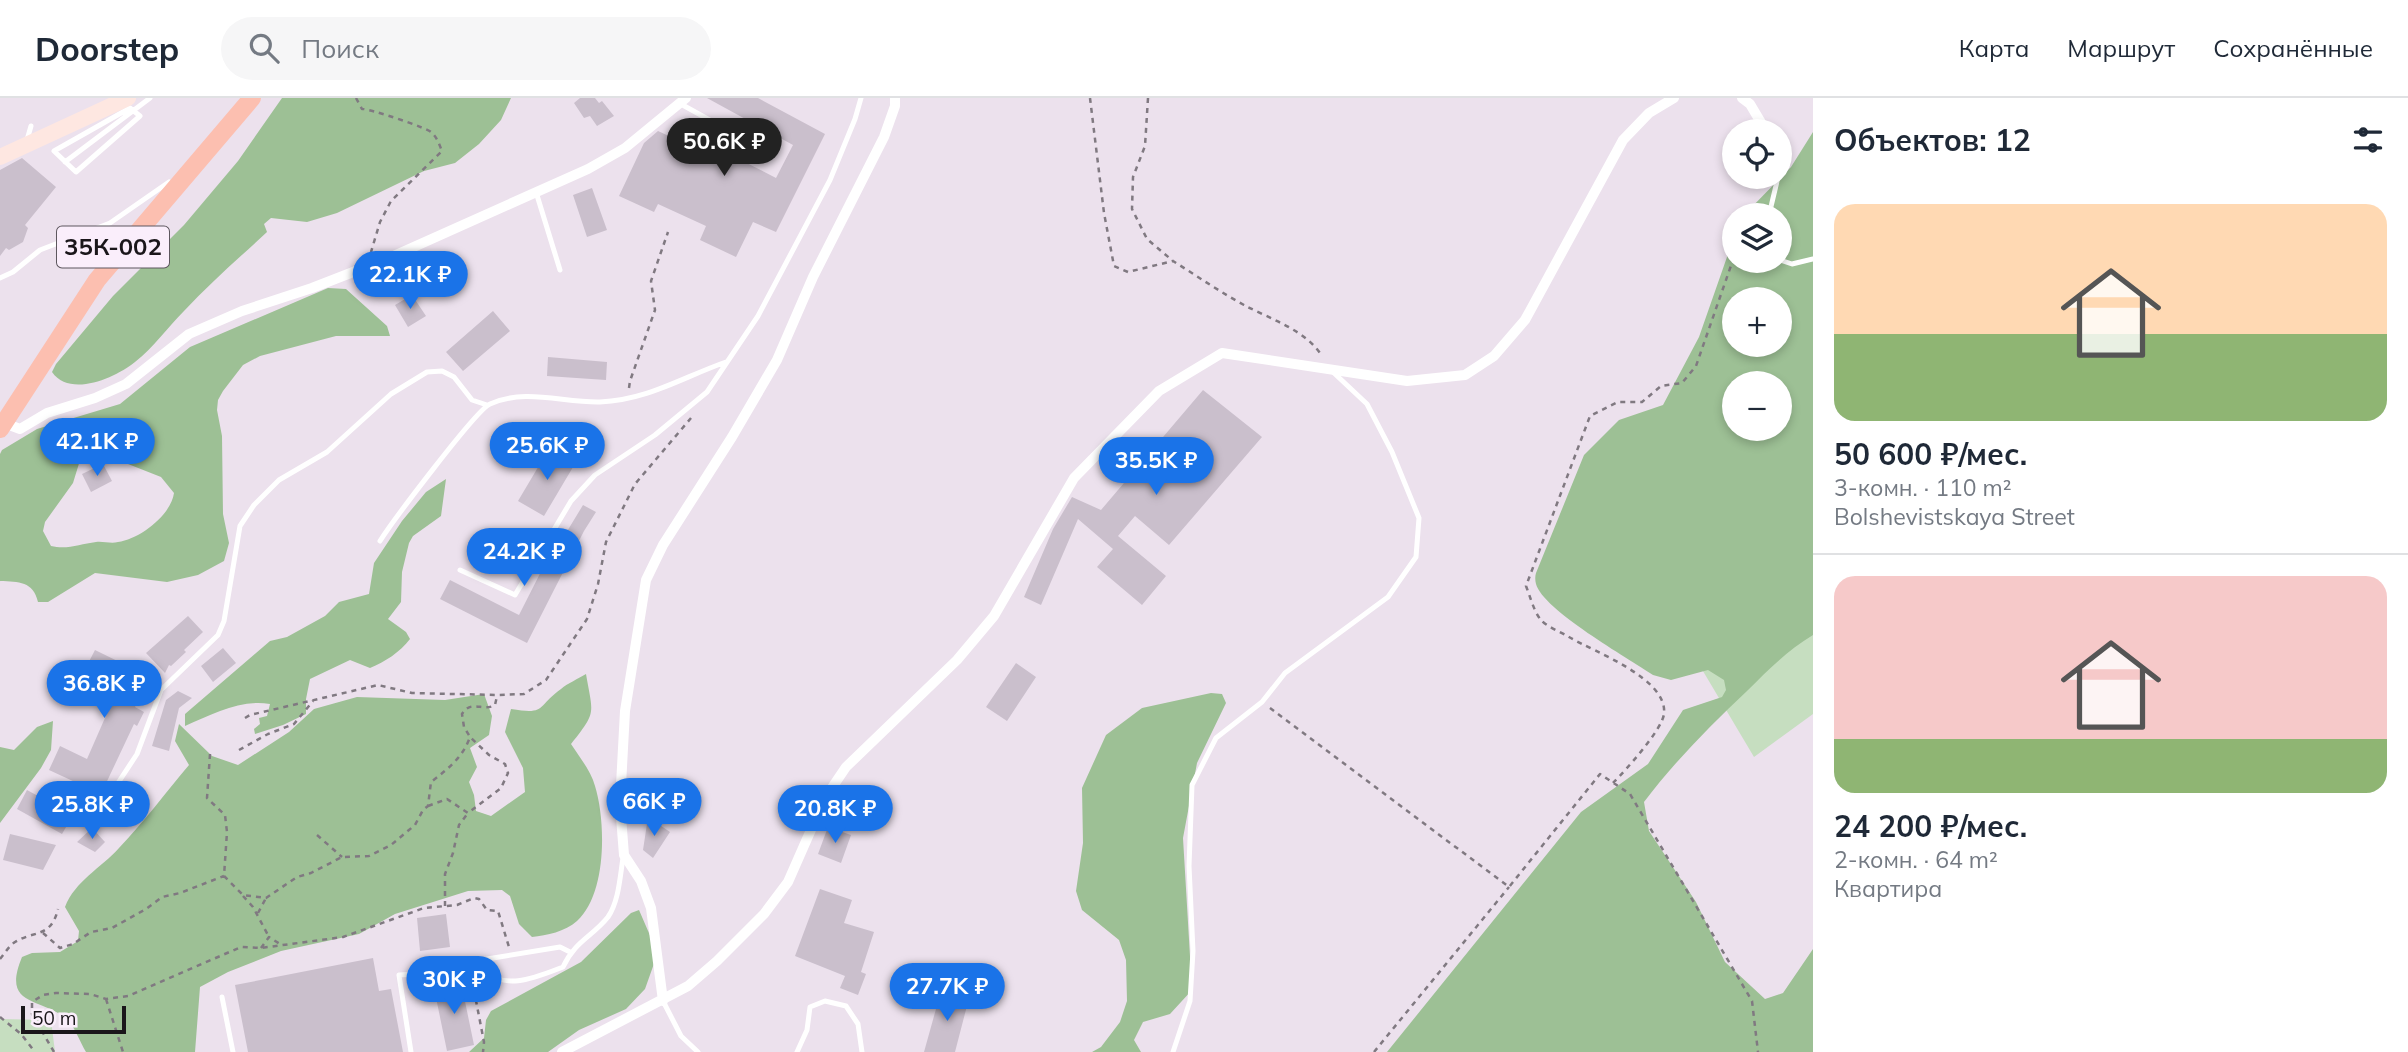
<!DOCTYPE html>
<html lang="ru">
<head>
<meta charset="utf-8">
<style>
  body { margin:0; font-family:Mulish,sans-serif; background:#f6f6f7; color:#1f2937; height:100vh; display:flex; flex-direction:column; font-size:26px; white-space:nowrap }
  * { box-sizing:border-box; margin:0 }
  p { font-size:23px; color:#747a83 }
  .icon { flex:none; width:38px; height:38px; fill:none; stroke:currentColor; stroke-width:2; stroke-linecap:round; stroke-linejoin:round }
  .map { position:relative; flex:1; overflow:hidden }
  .drawer { display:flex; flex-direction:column; background:#fff; width:595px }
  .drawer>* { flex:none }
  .fabs { position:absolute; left:1722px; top:21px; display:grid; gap:14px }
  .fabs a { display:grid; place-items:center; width:70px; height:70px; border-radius:50%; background:#fff; box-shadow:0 4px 10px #0003; font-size:35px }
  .scale { position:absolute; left:21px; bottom:18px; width:105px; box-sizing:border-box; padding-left:7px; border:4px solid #1a161a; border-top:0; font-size:19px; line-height:24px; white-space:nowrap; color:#1a161a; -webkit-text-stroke:5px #faeefb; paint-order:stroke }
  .price { position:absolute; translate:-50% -60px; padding:0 16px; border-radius:24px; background:#1a73e8; color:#fff; font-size:23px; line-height:46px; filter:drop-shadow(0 2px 4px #0008) }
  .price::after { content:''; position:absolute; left:50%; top:42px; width:21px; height:16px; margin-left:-10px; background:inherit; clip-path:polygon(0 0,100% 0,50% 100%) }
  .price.on { background:#222; color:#fff }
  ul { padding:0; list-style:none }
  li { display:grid; align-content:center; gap:14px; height:371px; padding:0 21px }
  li+li { border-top:2px solid #e0e1e3 }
  li span { display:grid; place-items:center; height:217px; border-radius:21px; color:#555 }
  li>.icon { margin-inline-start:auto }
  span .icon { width:126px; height:126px; fill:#fffc; stroke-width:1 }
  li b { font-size:30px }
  h2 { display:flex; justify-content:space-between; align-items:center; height:84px; padding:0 21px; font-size:30px }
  header { display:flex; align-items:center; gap:42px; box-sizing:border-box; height:98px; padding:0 35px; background:#fff; border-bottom:2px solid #e0e1e3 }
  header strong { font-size:33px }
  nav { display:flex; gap:38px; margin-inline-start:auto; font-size:24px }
  .search { width:490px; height:63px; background:#f6f6f7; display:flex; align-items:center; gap:18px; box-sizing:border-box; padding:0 24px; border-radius:38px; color:#747a83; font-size:26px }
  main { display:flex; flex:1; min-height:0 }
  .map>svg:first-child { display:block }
  .green { fill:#c6dec0 }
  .forest { fill:#9dc095; fill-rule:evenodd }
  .building { fill:#cabfcc }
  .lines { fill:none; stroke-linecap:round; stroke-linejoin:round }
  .path { stroke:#807981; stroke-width:2.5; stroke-dasharray:5 5; stroke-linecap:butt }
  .service { stroke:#fff; stroke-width:5 }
  .minor { stroke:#fff; stroke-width:10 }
  .secondary { stroke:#fee7e1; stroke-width:16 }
  .trunk { stroke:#fcbfb0; stroke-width:18 }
  .labels { text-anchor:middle; stroke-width:7; stroke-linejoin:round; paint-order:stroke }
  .shield { fill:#faeefb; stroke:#5d575e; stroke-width:2 }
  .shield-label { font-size:24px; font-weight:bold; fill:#1a161a }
</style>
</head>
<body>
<header>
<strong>Doorstep</strong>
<div class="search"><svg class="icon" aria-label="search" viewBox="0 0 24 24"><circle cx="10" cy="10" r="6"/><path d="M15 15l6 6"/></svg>Поиск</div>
<nav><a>Карта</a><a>Маршрут</a><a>Сохранённые</a></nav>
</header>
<main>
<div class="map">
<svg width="1813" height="954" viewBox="0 0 1813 954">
  <rect width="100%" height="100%" fill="#ece1ed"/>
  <path class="green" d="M1813,202V616L1754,659L1659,499L1780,331V285Z
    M0,921L51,922L55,954H0Z"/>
  <path class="forest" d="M282,0H511L501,22L479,46L455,65L424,73L337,115L307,124L271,120L264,126L267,134C239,160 210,185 184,213C168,229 153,250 135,264C115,280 70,300 52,274L56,266L113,198L184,127L238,63Z
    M1813,34V537C1788,552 1768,572 1747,593C1710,628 1675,663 1644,704L1649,733L1696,804L1725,864L1765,901L1783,895L1813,851V954H1387L1581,714L1648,666L1683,612L1722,599L1726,592L1724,582L1708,572L1671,582L1653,577C1628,560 1543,512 1536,486C1535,482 1535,478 1536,475L1584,357L1619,322L1663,307L1699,239L1734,139V163H1780V117H1744L1791,69ZM1734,201H1780V247H1734ZM1734,285H1780V331H1734Z
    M328,190L346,191L387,228L390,238H336L260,258L243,267L223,293L218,302L217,312L222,338L223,416L229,445L224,463L198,477L167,484L95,475L48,504H38C33,483 19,484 0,483V356L2,352L37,331L120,306L190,249ZM95,349L105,350L128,366L161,379L174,395C171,417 140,441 118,444C111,446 103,443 96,444C80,446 67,452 51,448L43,433L45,424L73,385L81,359L87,352Z
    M446,381L441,418L413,438L409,445L402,474L401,504L388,521L406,534L410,541C400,554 385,564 370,570L350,562L310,581L306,601V616L283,627L255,636L254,631L260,626L259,620L267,618L270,606C240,601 213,616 185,628V616L270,543L287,539L325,518L339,504L369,496L374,465L402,423L426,394Z
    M586,576C593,617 597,613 571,646C580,660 591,673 595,688C606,724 607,796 577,823C565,834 547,837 532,839L519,826L510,798L502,792L468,793L395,816L359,836L281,853L228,874L200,889L195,954H86C80,944 74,927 66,920C37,899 2,908 22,859L32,855L60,854L78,843L79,833L65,809C75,783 101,770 119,750C144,724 166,694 189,667L175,643L179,626L212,658L238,667L289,634L314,611L357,599L445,602L484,596L492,618L489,637L470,650L477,669L469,684L474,697L476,713L491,718L525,694L523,670L505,634L511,611C547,617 536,609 561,591C568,585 578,581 586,576Z
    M1211,595L1222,596L1226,605L1197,665L1183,740L1192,892L1170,916L1143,924L1134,942L1141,954H1092L1101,949L1120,924L1127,903L1126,862L1119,842L1082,812L1076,793L1083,745L1082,690L1106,637L1142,610Z
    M53,623L51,652L41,670L0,725V649L14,652L37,629Z
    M639,812L655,849L656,860L645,891L626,911L579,932L548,954H469L484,940L486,922L491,913L581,864L631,815Z"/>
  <path class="building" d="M580,0H595L599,5L602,3L614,18L597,28L590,18L584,20L574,5Z
    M707,0H758L825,36L776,134L753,124L736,159L700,142L706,128L658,106L654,114L619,98L644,45L658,33L731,67L735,59L776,80L793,47Z
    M22,60L56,89L25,127L28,130L23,144L9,152L6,150L0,158V72Z
    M592,90L607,132L587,139L573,97Z
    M412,197L426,218L408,229L395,207Z
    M493,213L510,233L463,273L446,254Z
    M548,259L607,264L606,282L547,278Z
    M1203,292L1262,339L1169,447L1135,418L1118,438L1166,478L1142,507L1097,469L1113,451L1078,421L1041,507L1024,499L1053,431L1072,399L1101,412Z
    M550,349L576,364L544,418L518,403Z
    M103,366L112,383L91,394L82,376Z
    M583,407L596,414L584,433L527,545L440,501L450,482L519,517L559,438L563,440Z
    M188,518L203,534L184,552L186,554L171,568L169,567L165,575L146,555Z
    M223,550L236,565L213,584L201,568Z
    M95,552L150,579L142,596L136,601L138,603L135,609L144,614L137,628L134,626L101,696L49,672L60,648L87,661L108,613L69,593L77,579L80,581Z
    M1016,565L1036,579L1007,623L986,609Z
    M178,593L192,600L179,610L169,653L152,648L166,602Z
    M27,692L73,717L62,736L17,711Z
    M648,719L670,734L653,760L643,752Z
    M828,729L851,737L841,765L818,756Z
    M92,730L105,744L95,754L77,744Z
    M10,736L56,747L43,772L3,762Z
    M820,791L852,802L844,825L874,834L861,874L866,876L858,897L840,890L845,878L795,858Z
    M446,816L450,849L420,853L417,820Z
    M373,860L379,893L391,891L403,954H248L235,887Z
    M461,884L474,947L447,953L434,890Z
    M941,893L969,900L955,954H924Z"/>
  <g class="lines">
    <path class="path" d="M356,0L362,11C368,10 427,30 431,34C437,39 439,46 442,53L391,103L380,124L371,154
      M1090,0L1104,115L1114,168L1128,174L1173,163C1197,178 1220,194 1244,207C1270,221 1306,232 1322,258
      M1148,0L1145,48L1133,79L1132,111L1147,141L1173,163
      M629,290L630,283L655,212L651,183L668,134
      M1270,610L1509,789L1600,676L1630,696L1752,903L1758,954
      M245,620L250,617L378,587L412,595L498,597L524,596L546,582L587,521L598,486L606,444L635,386L691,320
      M239,652L268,636L294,626L313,603
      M210,656L207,700L225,717L227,734L224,778L243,797L266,800L297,779L311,775L342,759L369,758L391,747L415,727L423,712L428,708L431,684C448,671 463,659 470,639L464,629L462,616C471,601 483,614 495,607L497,598
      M1613,685C1625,673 1662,632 1664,616C1668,580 1594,554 1569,539C1561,534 1547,529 1541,522C1534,514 1530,498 1526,488L1590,318L1618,304H1642L1661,288L1682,285L1696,268L1734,159
      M428,708L447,701L468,715L501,690L508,675L505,666L489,657L470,639
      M317,737L342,759
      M243,798L253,809L269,839
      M445,808V776L453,755L459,727L468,715
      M258,815L266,800
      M43,835L60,850L73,846L91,834L112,830L146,811L162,799L180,795L224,778
      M261,850L269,839L280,846
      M0,861C5,855 9,848 15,844C35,832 51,840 58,811
      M472,882L484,944L483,954
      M106,901L123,954
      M0,919L21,936L35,954
      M54,954L32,916V904L43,897L56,895L90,896L106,901L128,898L241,849L261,850L343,839L424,810L457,807L474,800L479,801L487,812L498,813L509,849
      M1374,954L1509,789"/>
    <path class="service" d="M679,5L764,52
      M130,10L140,18L76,74L54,53Z
      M27,42L31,28
      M65,64L150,0
      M536,94L560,172
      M1769,117L1778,79
      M1780,162L1792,166L1813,161
      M0,180L13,174L40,152L110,125L169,84
      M380,443C392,424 476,312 490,306C526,290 563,305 600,304C648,302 683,279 726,264
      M460,472L515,497L571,403L595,377L655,337L707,294L758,218L830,82L855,21L861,0
      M89,721L118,685L137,656L161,592L218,537L224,523L240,428L254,407L279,382L327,354L391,296L427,274L442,273L454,279L472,302L487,307
      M570,854L560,849L487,861L478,872C508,892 532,881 563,869C575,843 592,839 608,819C619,803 620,778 623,760
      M222,899L233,954
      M663,903L681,938L698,954
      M411,954L399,877L478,872
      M797,954L807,932L810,909L825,903L846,908L858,926L862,954
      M1173,954L1190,903L1193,853L1189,768L1192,687L1216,640L1262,604L1285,575L1388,499L1416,459L1419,420L1392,354L1367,306L1334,275"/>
    <path class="minor" d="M1742,0L1750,6L1766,33
      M4,325L20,331L47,315L95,300L126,286L189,236L242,213L312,190L389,160L588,71L625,50L686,0
      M663,903L651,810L641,783L624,757L620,706L625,613L646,482L663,447L732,339L777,262L813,179L884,39L895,8V0
      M562,954L688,888L717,863L764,816L788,784L825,700L846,669L957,562L994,518L1074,380L1159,293L1222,255L1407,283L1465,277L1494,258L1525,222L1623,42L1649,15L1674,0"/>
    <path class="secondary" d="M0,59L128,0"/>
    <path class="trunk" d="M0,331L97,182L252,0"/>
  </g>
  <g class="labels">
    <rect class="shield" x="57" y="128.5" width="112" height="41" rx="5"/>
    <g class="shield-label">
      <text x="113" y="157">35К-002</text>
    </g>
  </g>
</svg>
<div class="fabs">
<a><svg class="icon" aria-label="locate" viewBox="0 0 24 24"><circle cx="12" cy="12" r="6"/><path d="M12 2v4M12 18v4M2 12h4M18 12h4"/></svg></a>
<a><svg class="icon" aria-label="layers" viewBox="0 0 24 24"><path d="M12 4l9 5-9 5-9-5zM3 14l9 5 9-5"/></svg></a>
<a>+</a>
<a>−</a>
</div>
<div class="scale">50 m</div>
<b class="price on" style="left:724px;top:80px">50.6K ₽</b>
<b class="price" style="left:410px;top:213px">22.1K ₽</b>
<b class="price" style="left:97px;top:380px">42.1K ₽</b>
<b class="price" style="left:547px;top:384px">25.6K ₽</b>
<b class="price" style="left:1156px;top:399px">35.5K ₽</b>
<b class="price" style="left:524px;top:490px">24.2K ₽</b>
<b class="price" style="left:104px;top:622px">36.8K ₽</b>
<b class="price" style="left:654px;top:740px">66K ₽</b>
<b class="price" style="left:92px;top:743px">25.8K ₽</b>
<b class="price" style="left:835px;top:747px">20.8K ₽</b>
<b class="price" style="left:454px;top:918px">30K ₽</b>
<b class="price" style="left:947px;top:925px">27.7K ₽</b>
</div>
<section class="drawer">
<h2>Объектов: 12<svg class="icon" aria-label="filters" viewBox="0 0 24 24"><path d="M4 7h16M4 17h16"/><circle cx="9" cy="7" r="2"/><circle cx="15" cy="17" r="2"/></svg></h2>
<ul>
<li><span style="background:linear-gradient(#ffd9b3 60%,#8fb573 0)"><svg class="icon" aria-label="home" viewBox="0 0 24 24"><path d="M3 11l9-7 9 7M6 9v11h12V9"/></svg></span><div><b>50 600 ₽/мес.</b><p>3-комн. · 110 m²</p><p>Bolshevistskaya Street</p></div></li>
<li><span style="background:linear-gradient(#f6c9c9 75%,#8fb573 0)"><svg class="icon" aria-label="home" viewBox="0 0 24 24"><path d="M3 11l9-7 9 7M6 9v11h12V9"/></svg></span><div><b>24 200 ₽/мес.</b><p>2-комн. · 64 m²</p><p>Квартира</p></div></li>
</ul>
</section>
</main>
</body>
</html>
